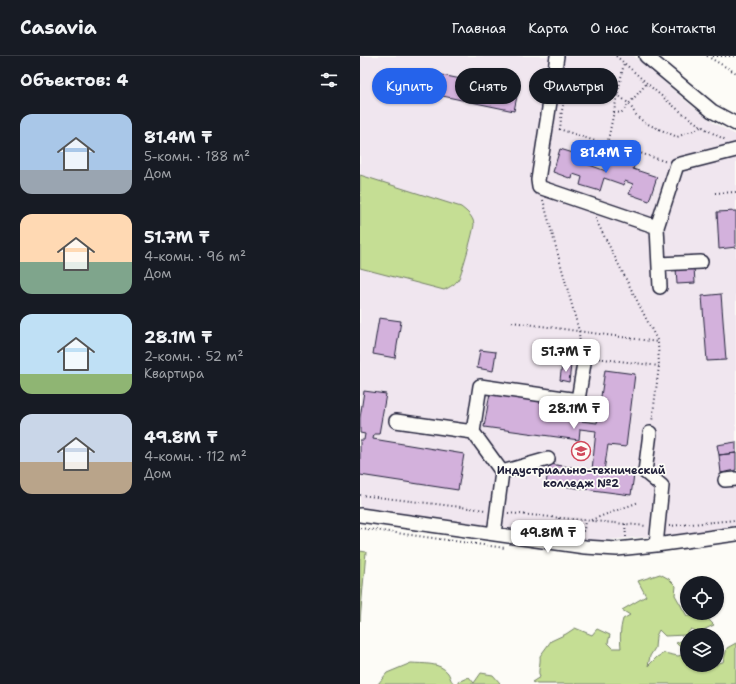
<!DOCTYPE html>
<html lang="ru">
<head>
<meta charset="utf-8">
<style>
  body { margin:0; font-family:"Shantell Sans",sans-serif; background:#242831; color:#f1f3f6; height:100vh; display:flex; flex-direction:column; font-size:15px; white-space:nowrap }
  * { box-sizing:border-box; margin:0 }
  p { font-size:13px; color:#9ea1a6 }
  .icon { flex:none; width:22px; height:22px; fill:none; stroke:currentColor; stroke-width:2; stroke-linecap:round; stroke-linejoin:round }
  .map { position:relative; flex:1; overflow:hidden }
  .sheet { display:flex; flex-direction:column; background:#171b24; width:360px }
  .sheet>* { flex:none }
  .guide { position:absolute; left:12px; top:12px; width:304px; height:36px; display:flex; gap:8px }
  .tools { position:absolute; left:320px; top:520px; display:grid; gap:8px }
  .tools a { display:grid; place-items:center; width:44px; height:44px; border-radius:50%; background:#171b24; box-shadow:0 1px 3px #0004; font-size:20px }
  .price { position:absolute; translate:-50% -34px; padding:0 9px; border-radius:8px; background:#fff; color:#222; font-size:13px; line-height:26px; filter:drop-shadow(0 1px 2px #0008) }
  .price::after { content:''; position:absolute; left:50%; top:24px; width:12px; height:9px; margin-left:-6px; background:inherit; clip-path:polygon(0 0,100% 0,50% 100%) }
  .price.current { background:#2563eb; color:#fff }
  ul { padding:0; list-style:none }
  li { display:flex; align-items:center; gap:12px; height:100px; padding:0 20px }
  li span { display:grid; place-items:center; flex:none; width:112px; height:80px; border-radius:12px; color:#555 }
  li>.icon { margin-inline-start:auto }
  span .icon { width:48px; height:48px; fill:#fffc; stroke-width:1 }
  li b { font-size:17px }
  h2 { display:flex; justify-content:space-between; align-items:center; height:48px; padding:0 20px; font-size:17px }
  .tag { padding:0 14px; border-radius:18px; background:#171b24; box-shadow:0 1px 3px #0004; font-size:14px; line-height:36px }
  .tag.current { background:#2563eb; color:#fff }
  header { display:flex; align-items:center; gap:24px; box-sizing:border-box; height:56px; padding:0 20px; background:#171b24; border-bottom:1px solid #363941 }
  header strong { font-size:19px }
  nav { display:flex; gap:22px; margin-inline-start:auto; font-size:14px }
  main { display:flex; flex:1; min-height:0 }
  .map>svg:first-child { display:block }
  .built { fill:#f0e6ef }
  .green { fill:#c5de94; stroke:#748068 }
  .building { fill:#d3b1dc; stroke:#22223b }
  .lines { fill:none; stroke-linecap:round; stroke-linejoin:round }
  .minor-casing { stroke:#22223b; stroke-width:16 }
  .path { stroke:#22223b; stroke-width:2; stroke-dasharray:1 3; stroke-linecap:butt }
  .minor { stroke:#fdfcf7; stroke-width:13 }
  .labels { text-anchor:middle; stroke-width:3.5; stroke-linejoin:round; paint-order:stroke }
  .poi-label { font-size:11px; font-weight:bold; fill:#22223b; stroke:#fdfcf7 }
</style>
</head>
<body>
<header>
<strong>Casavia</strong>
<nav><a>Главная</a><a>Карта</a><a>О нас</a><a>Контакты</a></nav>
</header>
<main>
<section class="sheet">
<h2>Объектов: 4<svg class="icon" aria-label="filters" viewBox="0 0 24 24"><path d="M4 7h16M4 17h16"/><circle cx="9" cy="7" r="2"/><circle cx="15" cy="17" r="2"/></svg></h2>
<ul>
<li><span style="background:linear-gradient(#a9c7e8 70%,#9aa5b1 0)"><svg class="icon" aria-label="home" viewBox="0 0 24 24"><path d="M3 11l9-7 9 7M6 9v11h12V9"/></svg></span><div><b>81.4M ₸</b><p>5-комн. · 188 m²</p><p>Дом</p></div></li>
<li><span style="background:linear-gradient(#ffd9b3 60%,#7fa58c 0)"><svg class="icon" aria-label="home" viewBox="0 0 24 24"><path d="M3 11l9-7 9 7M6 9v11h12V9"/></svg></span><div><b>51.7M ₸</b><p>4-комн. · 96 m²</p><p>Дом</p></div></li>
<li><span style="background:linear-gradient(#bfe0f5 75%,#8fb573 0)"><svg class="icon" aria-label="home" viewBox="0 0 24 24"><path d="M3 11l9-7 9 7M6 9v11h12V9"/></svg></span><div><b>28.1M ₸</b><p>2-комн. · 52 m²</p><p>Квартира</p></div></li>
<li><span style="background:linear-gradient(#c9d6e8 60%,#b9a48a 0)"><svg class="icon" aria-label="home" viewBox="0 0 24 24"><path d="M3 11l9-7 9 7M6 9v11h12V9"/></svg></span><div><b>49.8M ₸</b><p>4-комн. · 112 m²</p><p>Дом</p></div></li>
</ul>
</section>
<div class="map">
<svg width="376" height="628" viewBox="0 0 376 628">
  <rect width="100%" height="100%" fill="#fdfcf7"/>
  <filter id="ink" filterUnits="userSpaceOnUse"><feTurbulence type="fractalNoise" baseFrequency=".025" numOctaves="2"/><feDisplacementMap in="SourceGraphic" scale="8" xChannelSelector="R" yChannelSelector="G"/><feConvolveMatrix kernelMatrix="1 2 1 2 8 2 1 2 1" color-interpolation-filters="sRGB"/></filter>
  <g filter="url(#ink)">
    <path class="built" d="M0,0H274L326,45L354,67L376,79V471L309,479L234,485L139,473L0,453Z"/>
    <path class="green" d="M0,119L101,151C106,155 113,160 114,168C114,174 102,216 99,222C96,228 90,231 84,234L0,212Z
      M0,495L6,496L0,565Z
      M300,518L309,523L316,530L315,539L327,560H334L339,563H348L354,569L339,576L331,573L326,579L305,580L299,574L296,580L295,592L290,600L288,610L297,601L304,597L318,600L327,598V609H357V607L363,606L367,592L376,587V628H177L172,626L180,621C177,616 181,608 180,600L191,585L206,578L215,572L232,579L237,573L250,579L248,587L253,592H261C260,581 260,574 263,563L270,559L262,554L286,540L278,525Z
      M327,583V593L321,592L316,587Z
      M51,607C63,608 80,606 88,617C91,622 90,625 95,628H18L27,617Z
      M121,617L133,619L140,627L139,628H98V626L109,621L114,627Z"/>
    <path class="building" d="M77,18L158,35L154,55L73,38Z
      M200,93L223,100L221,106L246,115L251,100L275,108L273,113L297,121L289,145L269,138L273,128L265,125L264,129L244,122L240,135L220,129L222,121L213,118L212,123L193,116Z
      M376,155V191L359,193L357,156Z
      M334,211L335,227L317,228L316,212Z
      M361,238L366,304L347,305L342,240Z
      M19,262L41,265L35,302L13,298Z
      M120,294L136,296L133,315L117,312Z
      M202,308L211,309L209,326L200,324Z
      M245,314L275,318L266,391L248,389L244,415L274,419L271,439L186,428L189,408L232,414L236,375L220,373L219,384L124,371L130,337L223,351L221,365L237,367Z
      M4,335L26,338L19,378H14L13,383L104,398L98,434L0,419V384H4L5,378L0,377V362Z
      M376,386V397L359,399L357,389Z
      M376,397V414L361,417L359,399Z"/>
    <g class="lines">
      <defs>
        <path id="minor" d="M197,0L178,124L179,131L297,171L317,109L376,94
          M286,0L352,55L376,68
          M297,171L300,231
          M299,208L341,206
          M36,365L113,376L142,416L134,478
          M113,376L120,330L218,344L225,301
          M290,377L285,416L302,430L296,489
          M142,416L188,403
          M365,424L376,423
          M0,459L225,491L257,493L296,489L376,478"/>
      </defs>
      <use href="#minor" class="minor-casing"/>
      <path class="path" d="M256,0C291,30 324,64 366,84
        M347,0L376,17
        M353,0H374
        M254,56L261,57L287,27
        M199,73L247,89L264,7
        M200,74C202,54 201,41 218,28C237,27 255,35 269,48C273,53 275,59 280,63C291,71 305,75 317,81L341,71
        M247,86L307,106
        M355,137L376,136
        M183,144L219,275L220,291
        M235,162L298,286L299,310L292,366
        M152,266L298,286
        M235,302L299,310
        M0,439L126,454
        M148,457L287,470
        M199,462L198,473L224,475L225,464
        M231,464L279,446
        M265,468L266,481
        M309,470L376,464
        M0,472L145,492"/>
      <use href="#minor" class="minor"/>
    </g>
  </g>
  <defs>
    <symbol id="university-ring" viewBox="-11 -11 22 22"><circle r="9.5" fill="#fdfcf7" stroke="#d1495b" stroke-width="1.5"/><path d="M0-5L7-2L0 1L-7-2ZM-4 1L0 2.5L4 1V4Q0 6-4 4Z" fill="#d1495b"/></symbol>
  </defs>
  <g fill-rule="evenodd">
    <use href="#university-ring" x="210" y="384" width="22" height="22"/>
  </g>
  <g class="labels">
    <g class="poi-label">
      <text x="221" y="418">Индустриально-технический<tspan x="221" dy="13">колледж №2</tspan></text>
    </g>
  </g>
</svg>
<div class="tools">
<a><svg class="icon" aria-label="locate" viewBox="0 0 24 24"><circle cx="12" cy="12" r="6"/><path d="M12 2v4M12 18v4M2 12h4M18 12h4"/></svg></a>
<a><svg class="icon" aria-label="layers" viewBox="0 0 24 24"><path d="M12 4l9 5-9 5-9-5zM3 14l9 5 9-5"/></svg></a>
</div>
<b class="price current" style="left:246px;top:118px">81.4M ₸</b>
<b class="price" style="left:206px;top:317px">51.7M ₸</b>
<b class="price" style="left:214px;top:374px">28.1M ₸</b>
<b class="price" style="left:188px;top:498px">49.8M ₸</b>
<div class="guide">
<a class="tag current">Купить</a>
<a class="tag">Снять</a>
<a class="tag">Фильтры</a>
</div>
</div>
</main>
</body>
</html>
